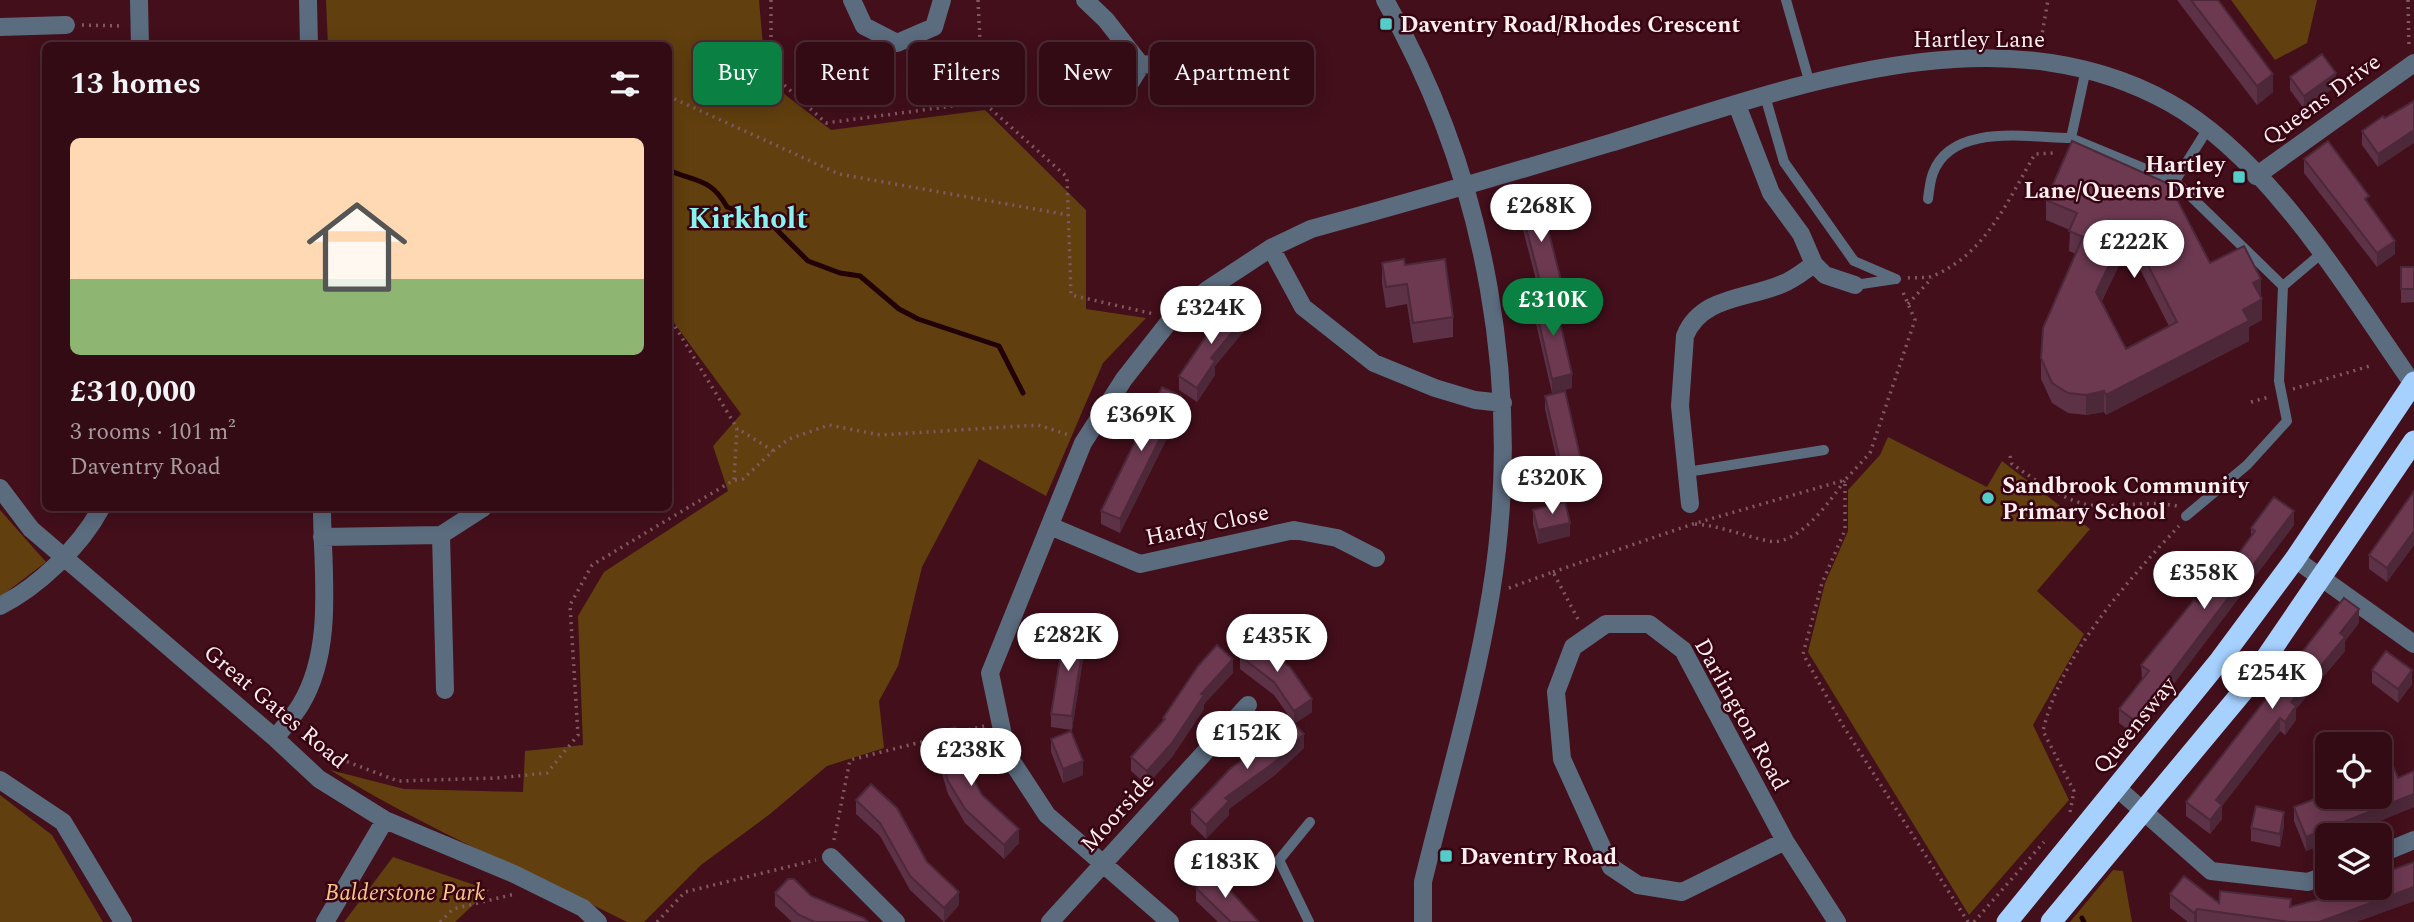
<!DOCTYPE html>
<html lang="en">
<head>
<meta charset="utf-8">
<style>
  body { margin:0; font-family:Spectral,serif; background:#3d1922; color:#f1f3f6; height:100vh; display:flex; flex-direction:column; font-size:26px; white-space:nowrap }
  * { box-sizing:border-box; margin:0 }
  p { font-size:23px; color:#a89ba0 }
  .icon { flex:none; width:38px; height:38px; fill:none; stroke:currentColor; stroke-width:2; stroke-linecap:round; stroke-linejoin:round }
  .map { position:relative; flex:1; overflow:hidden }
  .sheet { position:absolute; left:42px; top:42px; width:630px; height:469px; display:flex; flex-direction:column; background:#320b14; border-radius:10px; box-shadow:0 4px 18px #0003,0 0 0 2px #4d2b34 }
  .sheet>* { flex:none }
  .banner { position:absolute; left:693px; top:42px; width:665px; height:63px; display:flex; gap:14px }
  .tools { position:absolute; left:2315px; top:732px; display:grid; gap:14px }
  .tools a { display:grid; place-items:center; width:77px; height:77px; border-radius:10px; background:#320b14; box-shadow:0 4px 18px #0003,0 0 0 2px #4d2b34; font-size:35px }
  .price { position:absolute; translate:-50% -60px; padding:0 16px; border-radius:24px; background:#fff; color:#222; font-size:23px; line-height:46px; filter:drop-shadow(0 2px 4px #0008) }
  .price::after { content:''; position:absolute; left:50%; top:42px; width:21px; height:16px; margin-left:-10px; background:inherit; clip-path:polygon(0 0,100% 0,50% 100%) }
  .price.current { background:#0b8043; color:#fff }
  ul { padding:0; list-style:none }
  li { display:grid; align-content:center; gap:14px; height:371px; padding:0 28px }
  li span { display:grid; place-items:center; height:217px; border-radius:10px; color:#555 }
  li>.icon { margin-inline-start:auto }
  span .icon { width:126px; height:126px; fill:#fffc; stroke-width:1 }
  li b { font-size:30px }
  h2 { display:flex; justify-content:space-between; align-items:center; height:84px; padding:0 28px; font-size:30px }
  .pill { padding:0 24px; border-radius:10px; background:#320b14; box-shadow:0 4px 18px #0003,0 0 0 2px #4d2b34; font-size:24px; line-height:63px }
  .pill.current { background:#0b8043; color:#fff }
  .map>svg:first-child { display:block }
  .green { fill:#613f0e }
  .lines { fill:none; stroke-linecap:round; stroke-linejoin:round }
  .stream { stroke:#220005; stroke-width:5 }
  .path { stroke:#805962; stroke-width:3.5; stroke-dasharray:2 5; stroke-linecap:butt }
  .lane { stroke:#5b6c7f; stroke-width:10 }
  .street { stroke:#5b6c7f; stroke-width:18 }
  .highway { stroke:#a6d1ff; stroke-width:21 }
  .wall { fill:#5d3146; fill-rule:evenodd }
  .shaded-wall { fill:#4c2839 }
  .building { fill:#6c3951; stroke:#4c2839; stroke-width:2; fill-rule:evenodd }
  .poi-dot { fill:#54cdc8; stroke:#370412; stroke-width:2.5 }
  .labels { text-anchor:middle; stroke-width:5; stroke-linejoin:round; paint-order:stroke }
  .poi-label { font-size:23px; font-weight:bold; fill:#fdeef0; stroke:#370412; text-anchor:start }
  .street-label { font-size:23px; fill:#fdeef0; stroke:#370412 }
  .park-label { font-size:23px; font-style:italic; fill:#f9c68a; stroke:#370412 }
  .district-label { font-size:30px; font-weight:bold; fill:#88f3ee; stroke:#370412 }
</style>
</head>
<body>
<div class="map">
<svg width="2414" height="922" viewBox="0 0 2414 922">
  <rect width="100%" height="100%" fill="#420f1b"/>
  <path class="green" d="M326,0H759L766,80L831,130L985,110L1086,210V309L1146,318L1103,363L1046,496L979,459L922,567L898,666L879,701L884,748L827,766L770,814L701,865L644,922H627C527,872 425,828 330,770L404,789L523,792L525,751L583,745L578,616L604,572L728,491L713,446L741,414L669,316L668,46L328,45Z
    M2231,0H2317L2307,43L2275,60Z
    M1888,437L1987,487L2002,461L2090,529L2037,591L2084,634L2033,725L2069,800L1969,915L1808,652L1825,583L1848,531V490L1880,455Z
    M0,510L46,562L0,597Z
    M0,795L52,835L103,922H0Z
    M393,857L489,890L455,922H344Z
    M2113,870L2123,871L2132,922H2070Z"/>
  <g class="lines">
    <path class="stream" d="M668,170C696,182 711,178 727,207L769,222L808,261L840,273L860,276L899,309L918,319L999,346L1023,393
      M2082,918L2084,922"/>
    <path class="path" d="M771,0V73L826,123L983,102
      M978,0L983,102L1067,177L1071,295L1154,314
      M2408,0L2409,47
      M82,25L124,26
      M2040,46L2048,0
      M668,96L839,174L1068,215
      M1908,278C1916,277 1928,279 1935,275C1986,253 2008,200 2035,154L2053,153
      M1908,304L1932,278
      M2293,389L2373,365
      M2251,402L2269,397
      M773,451L789,439L829,425L880,435L1038,425L1069,435
      M2010,456L2012,464C2034,479 2058,497 2084,504C2110,510 2147,499 2177,506
      M735,480L743,479L773,451L737,428
      M1695,524C1722,526 1743,536 1769,541C1798,547 1831,500 1845,480V530L1822,583L1803,654L1842,724L1968,922
      M1553,572L1693,524L1845,480L1870,453L1915,320L1902,290
      M1509,588L1553,572L1580,623
      M955,733L984,726
      M320,755L335,757L398,781L497,778L547,773L578,735L570,605L592,565L734,480L737,428L668,315
      M2070,812L2074,791L2043,731C2060,656 2127,581 2179,526
      M834,840L850,760L937,738
      M440,922L453,909L515,894
      M657,922L685,892L816,860
      M1974,922L2044,842"/>
    <path class="lane" d="M1786,0L1810,84
      M1765,96L1784,162L1854,261L1896,279
      M2071,138L2175,181L2283,286L2279,381L2287,421L2247,465L2186,516
      M2175,181L2207,130
      M1928,199C1929,191 1930,181 1933,173C1952,122 2030,138 2071,138L2086,69
      M1855,285L1895,279
      M2283,286L2322,253
      M1687,472L1824,450
      M1309,922L1279,860L1310,822"/>
    <path class="street" d="M139,0L140,46
      M308,0L309,46
      M852,0L864,26L897,43L934,27L942,0
      M1085,0L1106,20L1141,65
      M1385,0C1487,178 1524,391 1491,593C1475,691 1446,787 1423,882V922
      M0,27L66,25
      M1124,93L1141,65L1172,62
      M1737,105L1771,193L1801,234L1814,264L1825,275L1855,285
      M2256,176L2414,63
      M1271,248L1303,307L1374,363L1435,388L1475,400L1503,403
      M0,488L31,529L275,738L319,779L385,820L514,874L583,908L598,922
      M1690,504L1680,406L1685,336C1701,296 1748,299 1782,284C1793,280 1804,271 1814,264
      M1050,526L1140,564L1294,530L1337,538L1376,558
      M322,537L441,535
      M2295,559L2414,644
      M0,606C38,587 81,546 101,508
      M445,690L441,535L483,508
      M275,738C284,727 294,716 301,704C335,647 322,570 322,508
      M0,780L63,822L123,922
      M2116,787L2211,871L2308,882L2328,874
      M1785,841L1682,892L1638,885L1611,867L1562,759L1556,692L1573,647L1606,624H1649L1683,650L1785,841L1837,922
      M2380,854L2414,840
      M831,857L896,922
      M325,922L385,820
      M1050,922L1248,705
      M1170,922L1047,815L1007,754L990,673L1083,443L1124,379L1172,318L1207,290L1271,248L1311,229C1411,202 1510,173 1610,143C1784,90 1996,5 2170,103C2270,159 2348,291 2413,384"/>
    <path class="highway" d="M2007,922L2220,660L2295,559L2414,382
      M2051,922L2244,690L2414,441"/>
  </g>
  <path class="wall" d="M2177,0H2218L2273,92L2257,105Z
    M2290,77L2336,86L2304,109L2290,90Z
    M2383,116L2378,167L2362,145V131Z
    M2072,141L2210,263L2261,298L2262,320L2249,327V341L2106,415L2104,412L2086,415L2068,413L2052,403L2041,379V358L2076,254L2069,251L2070,230L2046,220V200ZM2128,246L2169,326L2126,349L2102,301Z
    M2304,159L2369,203L2395,254L2377,267L2304,173Z
    M1521,208L1561,294L1541,299L1521,222Z
    M1382,263L1405,265L1453,317V337L1413,343L1407,304L1386,308L1382,283Z
    M2401,267H2414V302L2401,303Z
    M1534,301L1572,388L1552,393L1534,315Z
    M1207,330L1244,331L1215,366V375L1197,402L1179,390V376L1207,336Z
    M1545,396L1583,482L1563,487L1545,409Z
    M1181,410L1120,533L1101,524V511Z
    M2414,491V545L2387,582L2369,569V555Z
    M1533,510L1570,536L1538,544L1533,524Z
    M2294,525L2135,735L2119,723V709L2142,679L2141,665L2200,604L2251,537V528Z
    M2359,623L2345,641V651L2296,709V720L2285,735L2280,731L2222,806V819L2210,834L2186,816V802Z
    M1253,639L1312,712L1294,724L1304,748L1275,775L1229,809V815L1206,839L1191,824V810L1293,722L1274,695L1240,669V656Z
    M1085,646L1072,730L1051,727V714Z
    M2372,670L2412,684L2398,703L2372,683Z
    M1233,673L1204,704V709L1172,757L1147,785L1131,771V757L1163,722V718Z
    M934,734L969,771L982,795L1019,843L1004,859L965,823L948,794L934,747Z
    M1051,739L1083,775L1063,783L1051,752Z
    M2414,771V807L2345,835H2328V842L2306,851L2294,821V807L2398,778Z
    M856,800L927,862L959,905L944,922L910,890L880,836L856,814Z
    M2284,826L2280,847L2251,841V828Z
    M1196,888L1259,922H1218L1196,901Z
    M2345,888L2414,901L2356,922H2188L2170,908V894L2219,903L2291,907L2345,892Z
    M775,893L811,896L868,922H792L775,906Z"/>
  <path class="shaded-wall" d="M2336,73V86L2304,109V96Z
    M2273,74V92L2257,105V86Z
    M2414,130V143L2378,167V154Z
    M2128,226V246L2096,312V292Z
    M2395,241V254L2377,267V253Z
    M2261,279V299L2253,283Z
    M1561,280V294L1541,299V285Z
    M2262,299V320L2249,327V341L2106,415V395L2243,310Z
    M1244,318V331L1215,366V375L1197,402V388L1211,358Z
    M1572,374V388L1552,393V379Z
    M2104,391V412L2086,415V395Z
    M1181,396V410L1120,533V519Z
    M1583,469V482L1563,487V473Z
    M2294,511V525L2135,735V721Z
    M1570,523V536L1538,544V530Z
    M2414,531V545L2387,582V568Z
    M2359,609V623L2345,641V651L2296,709V720L2285,735V722L2291,702Z
    M1085,632V646L1072,730V716Z
    M1233,659V673L1204,704V709L1172,757L1147,785V771L1201,694Z
    M2412,670V684L2398,703V689Z
    M1312,699V712L1294,724V711Z
    M2280,718V731L2222,806V819L2210,834V820L2216,800Z
    M1304,734V748L1275,775L1229,809V815L1206,839V825L1225,798Z
    M1083,761V775L1063,783V769Z
    M2414,794V807L2345,835H2328V842L2306,851V837Z
    M2284,812V826L2280,847V834Z
    M1019,829V843L1004,859V845Z
    M2414,887V901L2356,922H2319Z
    M959,892V905L944,922V908Z
    M2197,909V922H2194V913Z"/>
  <path class="building" d="M2191,0H2218L2273,74L2257,86Z
    M2322,54L2336,73L2304,96L2290,77Z
    M2414,101V130L2378,154L2362,131L2383,116L2385,118Z
    M2072,141L2169,184L2210,263L2244,246L2261,279L2253,283L2262,299L2243,310L2249,321L2106,395L2104,391L2086,395L2068,393L2052,383L2041,358L2043,328L2083,237L2069,231L2077,213L2046,200ZM2128,226L2177,322L2126,349L2096,292Z
    M2328,141L2369,196L2365,199L2395,241L2377,253L2304,159Z
    M1541,202L1561,280L1541,285L1521,208Z
    M1404,259L1405,265L1445,259L1453,317L1413,323L1407,284L1386,287L1382,263Z
    M2401,267H2414V289H2401Z
    M1554,296L1572,374L1552,379L1534,301Z
    M1227,304L1244,318L1211,358L1215,361L1197,388L1179,376L1209,332L1207,330Z
    M1162,387L1181,396L1120,519L1101,511Z
    M1565,391L1583,469L1563,473L1545,396Z
    M2414,491V531L2387,568L2369,555Z
    M2274,497L2294,511L2135,721L2119,709L2149,671L2141,665L2194,600L2200,604L2217,583L2255,531L2251,528Z
    M1565,502L1570,523L1538,530L1533,510Z
    M2344,598L2359,609L2340,633L2345,637L2291,702L2296,706L2285,722L2280,718L2216,800L2222,805L2210,820L2186,802Z
    M1065,629L1085,632L1072,716L1051,714Z
    M1253,639L1290,667L1312,699L1294,711L1274,682L1240,656Z
    M1217,645L1233,659L1201,694L1204,695L1172,743L1147,771L1131,757L1165,719L1163,718L1198,666Z
    M2386,651L2412,670L2398,689L2372,670Z
    M1290,719L1304,734L1275,762L1225,798L1229,801L1206,825L1191,810L1231,768L1262,746Z
    M955,727L969,771L982,795L1019,829L1004,845L965,809L948,781L934,734Z
    M1071,731L1083,761L1063,769L1051,739Z
    M2394,768L2398,778L2414,771V794L2306,837L2294,807L2328,794V796H2380V774Z
    M871,784L897,808L927,862L959,892L944,908L910,876L880,823L856,800Z
    M2256,806L2284,812L2280,834L2251,828Z
    M2414,862V887L2319,922H2289L2197,909L2194,913L2170,894L2184,876L2219,903L2220,891L2291,899L2290,907L2346,892L2345,888L2346,887H2380V874Z
    M1212,871L1259,922H1231L1196,888Z
    M788,879H794L811,896L864,918L868,922H815L799,915L775,893Z"/>
  <g class="poi-dot">
    <rect x="1379" y="17" width="14" height="14" rx="3.5"/>
    <rect x="2232" y="170" width="14" height="14" rx="3.5"/>
    <circle cx="1988" cy="498" r="7"/>
    <rect x="1439" y="849" width="14" height="14" rx="3.5"/>
  </g>
  <g class="labels">
    <g class="poi-label">
      <text x="1400" y="32">Daventry Road/Rhodes Crescent</text>
      <text x="2225" y="172" text-anchor="end">Hartley<tspan x="2225" dy="26">Lane/Queens Drive</tspan></text>
      <text x="2002" y="493">Sandbrook Community<tspan x="2002" dy="26">Primary School</tspan></text>
      <text x="1460" y="864">Daventry Road</text>
    </g>
    <g class="street-label">
      <text x="1979" y="47">Hartley Lane</text>
      <text transform="translate(2321 99) rotate(-36)" y="8">Queens Drive</text>
      <text transform="translate(1207 524) rotate(-12)" y="8">Hardy Close</text>
      <text transform="translate(276 706) rotate(40)" y="8">Great Gates Road</text>
      <text transform="translate(1742 714) rotate(61)" y="8">Darlington Road</text>
      <text transform="translate(2134 725) rotate(-51)" y="8">Queensway</text>
      <text transform="translate(1117 812) rotate(-48)" y="8">Moorside</text>
    </g>
    <g class="park-label">
      <text x="405" y="900">Balderstone Park</text>
    </g>
    <g class="district-label">
      <text x="748" y="228">Kirkholt</text>
    </g>
  </g>
</svg>
<div class="tools">
<a><svg class="icon" aria-label="locate" viewBox="0 0 24 24"><circle cx="12" cy="12" r="6"/><path d="M12 2v4M12 18v4M2 12h4M18 12h4"/></svg></a>
<a><svg class="icon" aria-label="layers" viewBox="0 0 24 24"><path d="M12 4l9 5-9 5-9-5zM3 14l9 5 9-5"/></svg></a>
</div>
<b class="price" style="left:1541px;top:244px">£268K</b>
<b class="price" style="left:2134px;top:280px">£222K</b>
<b class="price current" style="left:1553px;top:338px">£310K</b>
<b class="price" style="left:1211px;top:346px">£324K</b>
<b class="price" style="left:1141px;top:453px">£369K</b>
<b class="price" style="left:1552px;top:516px">£320K</b>
<b class="price" style="left:2204px;top:611px">£358K</b>
<b class="price" style="left:1068px;top:673px">£282K</b>
<b class="price" style="left:1277px;top:674px">£435K</b>
<b class="price" style="left:2272px;top:711px">£254K</b>
<b class="price" style="left:1247px;top:771px">£152K</b>
<b class="price" style="left:971px;top:788px">£238K</b>
<b class="price" style="left:1225px;top:900px">£183K</b>
<div class="banner">
<a class="pill current">Buy</a>
<a class="pill">Rent</a>
<a class="pill">Filters</a>
<a class="pill">New</a>
<a class="pill">Apartment</a>
</div>
<section class="sheet">
<h2>13 homes<svg class="icon" aria-label="filters" viewBox="0 0 24 24"><path d="M4 7h16M4 17h16"/><circle cx="9" cy="7" r="2"/><circle cx="15" cy="17" r="2"/></svg></h2>
<ul>
<li><span style="background:linear-gradient(#ffd9b3 65%,#8fb573 0)"><svg class="icon" aria-label="home" viewBox="0 0 24 24"><path d="M3 11l9-7 9 7M6 9v11h12V9"/></svg></span><div><b>£310,000</b><p>3 rooms · 101 m²</p><p>Daventry Road</p></div></li>
</ul>
</section>
</div>
</body>
</html>
